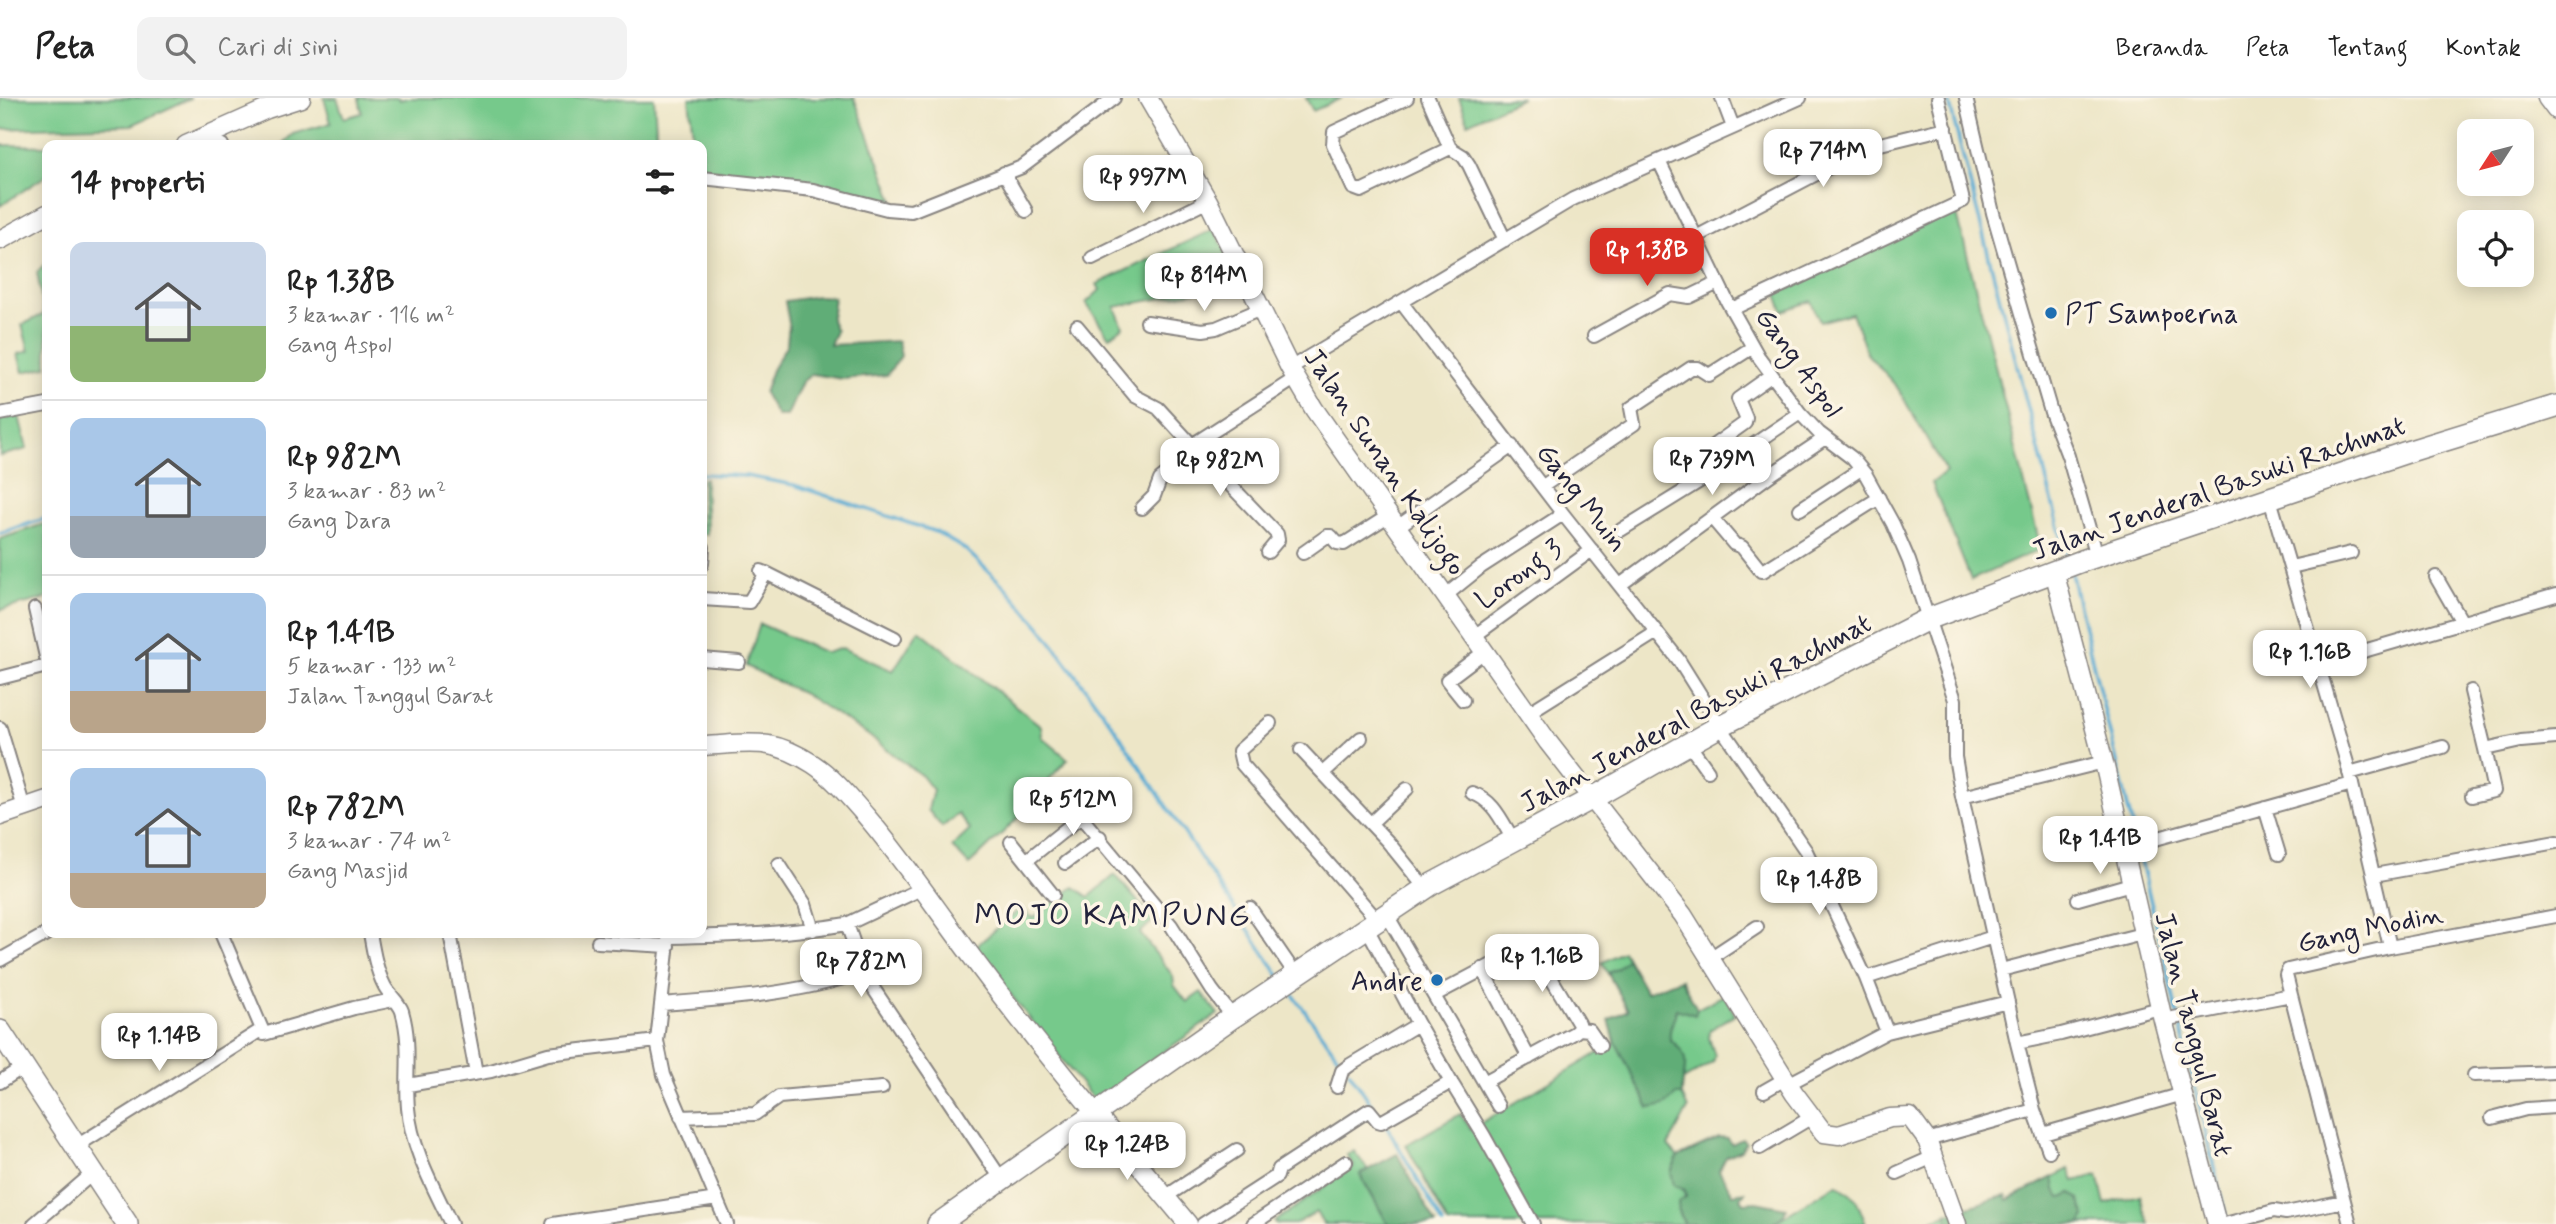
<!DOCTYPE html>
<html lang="id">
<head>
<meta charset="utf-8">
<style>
  body { margin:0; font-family:Mynerve,sans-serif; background:#f2f2f2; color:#222; height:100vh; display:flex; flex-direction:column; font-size:26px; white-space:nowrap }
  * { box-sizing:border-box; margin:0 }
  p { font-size:23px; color:#767676 }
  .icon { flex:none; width:38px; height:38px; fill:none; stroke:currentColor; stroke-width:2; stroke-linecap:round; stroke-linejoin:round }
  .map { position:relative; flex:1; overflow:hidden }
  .sheet { position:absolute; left:42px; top:42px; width:665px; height:798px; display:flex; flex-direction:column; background:#fff; border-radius:14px; box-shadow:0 4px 18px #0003 }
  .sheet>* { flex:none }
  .needle { width:46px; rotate:234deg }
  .fabs { position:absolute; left:2457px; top:21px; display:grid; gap:14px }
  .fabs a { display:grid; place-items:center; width:77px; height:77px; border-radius:14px; background:#fff; box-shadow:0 4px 18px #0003; font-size:35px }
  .price { position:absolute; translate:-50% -60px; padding:0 16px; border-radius:14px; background:#fff; color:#222; font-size:23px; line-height:46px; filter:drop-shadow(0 2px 4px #0008) }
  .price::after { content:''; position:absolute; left:50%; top:42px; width:21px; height:16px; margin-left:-10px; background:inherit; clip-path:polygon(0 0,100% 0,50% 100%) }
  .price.current { background:#d93025; color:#fff }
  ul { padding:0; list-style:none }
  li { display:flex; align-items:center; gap:21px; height:175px; padding:0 28px }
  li+li { border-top:2px solid #e0e0e0 }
  li span { display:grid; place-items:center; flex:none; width:196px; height:140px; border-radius:14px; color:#555 }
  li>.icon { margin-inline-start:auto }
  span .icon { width:84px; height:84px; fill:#fffc; stroke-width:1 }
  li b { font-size:30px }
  h2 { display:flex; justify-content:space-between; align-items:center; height:84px; padding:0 28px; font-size:30px }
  header { display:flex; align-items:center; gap:42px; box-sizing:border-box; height:98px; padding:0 35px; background:#fff; border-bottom:2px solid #e0e0e0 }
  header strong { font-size:33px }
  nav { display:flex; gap:38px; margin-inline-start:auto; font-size:24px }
  .search { width:490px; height:63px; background:#f2f2f2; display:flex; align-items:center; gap:18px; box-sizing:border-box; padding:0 24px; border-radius:14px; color:#767676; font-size:26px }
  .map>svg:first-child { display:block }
  .green { fill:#76c98b; stroke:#4c7663; stroke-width:2 }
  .forest { fill:#60ad77; stroke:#416859; stroke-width:2 }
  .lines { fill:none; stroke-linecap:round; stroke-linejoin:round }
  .stream { stroke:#57aad3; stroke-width:3.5 }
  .street-casing { stroke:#888481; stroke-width:16 }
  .secondary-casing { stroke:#888481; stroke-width:21 }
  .primary-casing { stroke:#888481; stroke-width:24 }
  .street { stroke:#fff; stroke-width:12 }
  .secondary { stroke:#fff; stroke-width:18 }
  .primary { stroke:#fff; stroke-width:21 }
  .poi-dot { fill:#1f6fb2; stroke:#fcf5e5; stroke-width:2.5 }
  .labels { text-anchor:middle; stroke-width:7; stroke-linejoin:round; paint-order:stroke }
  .poi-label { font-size:28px; fill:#22223b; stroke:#fcf5e5; text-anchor:start }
  .street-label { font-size:28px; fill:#22223b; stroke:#fcf5e5 }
  .quarter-label { font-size:32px; letter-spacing:2px; fill:#22223b; stroke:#fcf5e5 }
</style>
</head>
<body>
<header>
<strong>Peta</strong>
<div class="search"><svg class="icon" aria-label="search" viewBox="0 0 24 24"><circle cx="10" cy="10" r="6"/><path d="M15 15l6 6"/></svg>Cari di sini</div>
<nav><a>Beranda</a><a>Peta</a><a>Tentang</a><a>Kontak</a></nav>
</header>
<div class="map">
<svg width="2556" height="1126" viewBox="0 0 2556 1126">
  <rect width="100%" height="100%" fill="#fcf5e5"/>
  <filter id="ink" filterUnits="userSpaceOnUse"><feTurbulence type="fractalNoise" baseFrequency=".0143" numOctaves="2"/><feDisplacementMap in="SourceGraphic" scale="14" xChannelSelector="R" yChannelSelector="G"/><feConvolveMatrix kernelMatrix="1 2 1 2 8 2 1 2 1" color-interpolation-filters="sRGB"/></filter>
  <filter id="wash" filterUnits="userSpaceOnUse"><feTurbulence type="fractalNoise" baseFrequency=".00686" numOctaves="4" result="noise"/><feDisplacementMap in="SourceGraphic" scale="28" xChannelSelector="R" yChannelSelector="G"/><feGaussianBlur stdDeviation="1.57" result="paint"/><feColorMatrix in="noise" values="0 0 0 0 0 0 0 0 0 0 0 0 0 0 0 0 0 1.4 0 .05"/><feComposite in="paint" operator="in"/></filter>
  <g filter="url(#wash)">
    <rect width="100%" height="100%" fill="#ede6c7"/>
    <path class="green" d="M0,0H191L132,27L0,31Z
      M324,0H337L344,20L362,15L359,0H399L400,2L408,0H654L657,47L282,46L293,36L331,25Z
      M689,0H854L894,103C831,84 767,77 702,71V47H694Z
      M1306,0H1342L1313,13Z
      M1459,0H1522L1468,25Z
      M0,47L47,48V77L0,108Z
      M1956,112L2041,451L1971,482L1932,385L1946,374L1897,289L1868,257L1852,215L1820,224L1811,203L1783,213L1777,196Z
      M1214,131L1242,185L1115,209L1123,229L1109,239L1086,205L1100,192L1097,186Z
      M47,164V269L23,274L18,256L29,253L22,227L44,216L37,174Z
      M19,318L27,351L0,358V322Z
      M702,381H705L707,436H702Z
      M47,425V500L0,512V441Z
      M760,526L826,555L842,550L893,573L919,532L1041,628L1042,639L1068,661L1040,691L1043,696L969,767L952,749L970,732L958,716L942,729L928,712L933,692L922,678L868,637L806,597L746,568Z
      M1115,777L1154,822L1140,835L1173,878L1174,887L1187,904L1201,894L1218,916L1102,997L1093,1001L974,850L1021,810L1033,820L1074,789L1089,799Z
      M1623,853L1646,894L1681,881L1697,911L1724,897L1735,916L1710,932L1709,940L1715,958L1713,964L1682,983V997L1688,1011L1668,1048L1678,1059L1671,1075C1685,1093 1689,1094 1679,1116L1685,1126H1448L1406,1047L1460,1016L1471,1031L1615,945L1609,922L1628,912L1602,865Z
      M1354,1053L1368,1072L1360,1077L1388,1126H1323L1316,1114L1295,1126H1276L1274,1124L1354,1068L1347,1057Z
      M2069,1071L2074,1083L2098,1077L2105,1106L2140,1097L2149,1126H1920L2006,1097L2008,1102Z
      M1837,1086L1856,1101L1866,1126H1772Z"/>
    <path class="forest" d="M818,198L834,199L831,222L836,233L830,247L898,243L901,258L887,277L843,281L812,276L802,284L787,318H777L764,295L772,272L787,246L789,225L785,203Z
      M1627,861L1646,894L1681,881L1697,911L1695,917L1676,911C1675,923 1668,929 1670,941C1695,963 1682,968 1682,997H1676C1668,1007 1661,1009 1649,1010L1616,945L1609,922L1628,912L1608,875L1617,871Z
      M1719,1040L1728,1041L1732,1046L1742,1041L1746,1045L1741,1052L1726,1059L1719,1073L1733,1096L1745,1094L1741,1100L1744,1105L1756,1104L1786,1110L1784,1117L1772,1126H1685L1679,1116L1678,1104L1686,1099L1685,1092L1674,1088L1671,1074L1678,1059Z
      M1397,1056L1436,1126H1388L1360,1076Z
      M2053,1079L2055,1092L2060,1100L2071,1095L2079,1101L2085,1119L2080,1126H1950L1946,1116L2006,1097L2008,1102Z"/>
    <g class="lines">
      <path class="stream" d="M1948,0L2067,461
        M702,376L746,378L794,387L936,434L966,452L1004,488L1042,531L1115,631L1280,879
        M0,435L47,420
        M2071,475L2136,743
        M2138,750L2227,1124
        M1289,891L1344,967
        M1349,973L1374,1010
        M1385,1025L1443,1126"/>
    </g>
  </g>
  <g filter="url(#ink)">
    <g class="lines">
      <defs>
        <path id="street" d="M1407,0L1334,34L1333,46L1353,90L1361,93L1450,50L1463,58L1469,67L1505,142
          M1428,0L1450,50
          M1722,0L1733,29
          M1966,0L1993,115L2021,212L2051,314L2068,358L2097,458
          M204,39L222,47
          M1659,63L1727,203L1758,258L1800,315L1819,335L1852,360L1866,377L1893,426L1909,463L1955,602V659L1962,699L2017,945L2034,1012L1927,1042
          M1004,75L1026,113
          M702,80L813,92L887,111L911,113L1022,69L1114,0
          M1696,139L1868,49L1946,30
          M1092,160L1208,103
          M1401,204L1563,416L1678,561L1720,628L1806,753L1866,880L1887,934L1788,986
          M1732,211L1963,103L1938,0
          M1147,224L1203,232L1216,230L1261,211
          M1077,228L1135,298L1158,310L1192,347L1296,280
          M1594,238L1670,196L1689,199L1718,185
          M1290,270L1573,101L1800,0
          M0,316L47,307
          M1192,347L1277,436L1278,442L1268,454
          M1710,350L1745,325L1746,320L1738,301L1772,277
          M1543,388L1634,326L1631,310L1691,270H1698L1709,277L1753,249
          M2270,401L2347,665L2390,849
          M1142,410L1154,398L1160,382L1197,353
          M1800,411L1861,371
          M1712,420L1734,446L1742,449L1761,473H1763L1879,400
          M1396,430L1512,348
          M1621,432L1697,385L1800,315
          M1303,455L1327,438H1331L1337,445L1344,446L1388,418
          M702,466L703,449
          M2291,469L2351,455
          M766,475L895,540
          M2436,479L2462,524
          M1620,487L1770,377L1825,340
          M1445,498L1481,469L1563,416
          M702,501L749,504L766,475L761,473
          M35,511L47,563
          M1473,539L1592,452
          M702,561L739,564
          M2319,566L2556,497
          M0,580L47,568
          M2471,593L2485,651L2521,643L2556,640
          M1463,602L1447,582L1484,554
          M1528,615L1657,534
          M1270,625L1239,653L1242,666L1378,823
          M0,630L24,710
          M1688,645L1708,673
          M1301,652L1388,744L1426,791
          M1323,675L1361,640
          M2349,675L2443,649
          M1472,695C1494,702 1502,724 1514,743
          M1062,696L1171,827L1212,892L1233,919
          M2472,698L2494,693L2485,651
          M1962,699L2104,664
          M2265,710L2279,756
          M1371,725L1407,691
          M1011,744L1053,797
          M2123,750L2352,686
          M1026,763L1082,718
          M1065,765L1100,739
          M779,766L805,806L813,832
          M2374,777L2556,744
          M2078,801L2131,786
          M1250,810L1296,877
          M1387,817L1498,1008
          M847,826L923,790
          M221,835L264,936L354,910L393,902
          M370,835C373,852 376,871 384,887C388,896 399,904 402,913C412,948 405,976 408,1010C411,1050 434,1090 451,1126
          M450,835L476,975
          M669,835L657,943L664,977L727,1126
          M669,839C729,838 788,836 847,826L865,878L1002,1082
          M598,844L668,848
          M1710,860L1757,829
          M0,862L48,835
          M1482,871L1529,960
          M2001,872L2142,836
          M1866,880L1993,839
          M1435,897L1531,846L1578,925L1579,931L1574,935L1484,984
          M661,906C729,901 798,896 863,874
          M2163,922L2291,897
          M1579,931L1589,932L1600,948
          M1887,934L2008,904
          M2017,945L2061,936L2160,910
          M2474,977L2556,974
          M0,984L23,969
          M1451,984L1484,1038L1533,1126
          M408,987L491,973L548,956L657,943
          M1337,989L1342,973L1350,967L1418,926
          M1764,993L1785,981
          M2034,1012L2049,1053
          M681,1019L755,1016L779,999L882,990
          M2492,1020L2526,1011L2556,1009
          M2043,1036L2183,996
          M75,1049L261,932
          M1760,1050L1812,1019
          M1897,1075L1933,1059
          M1165,1099L1237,1052
          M34,1126L93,1075
          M553,1126L717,1101
          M1203,1126L1277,1078L1279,1071L1369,1012L1378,1023L1381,1024L1451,984L1418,926L1367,830
          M1253,1126L1346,1064
          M2225,1126L2274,1113L2286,1115L2344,1103
          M2350,1126L2291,897L2286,877L2288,872L2390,849L2556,818"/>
        <path id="secondary" d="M1148,0L1208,103L1290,270L1314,311L1548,644L1683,817L1794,995L1824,1035L1839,1037L1890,1020L1910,1019L1927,1042L1957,1126
          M2547,0L2556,12
          M186,47L267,11L301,0
          M0,142L47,116
          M2054,473L2105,669L2163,922L2217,1126
          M702,648C750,646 770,638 813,666C833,679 850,700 866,718C908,767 942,820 981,871C1047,959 1118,1042 1188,1126
          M0,718L47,702"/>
        <path id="primary" d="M0,933L127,1126
          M938,1126L1233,919L1432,786L1591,701L1720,628L1928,521L2082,463L2410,353L2556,308"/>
      </defs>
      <use href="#street" class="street-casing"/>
      <use href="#secondary" class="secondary-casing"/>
      <use href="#primary" class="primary-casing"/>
      <use href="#street" class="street"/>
      <use href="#secondary" class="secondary"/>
      <use href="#primary" class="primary"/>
    </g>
  </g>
  <g class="poi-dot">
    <circle cx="2051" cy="215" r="7"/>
    <circle cx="1437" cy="882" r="7"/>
  </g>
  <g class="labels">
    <g class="poi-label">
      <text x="2065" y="225">PT Sampoerna</text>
      <text x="1423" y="892" text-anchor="end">Andre</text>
    </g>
    <g class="street-label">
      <text transform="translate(1800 264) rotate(54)" y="10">Gang Aspol</text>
      <text transform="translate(1386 363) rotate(56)" y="10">Jalan Sunan Kalijogo</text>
      <text transform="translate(2218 389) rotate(-19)" y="10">Jalan Jenderal Basuki Rachmat</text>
      <text transform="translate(1583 399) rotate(52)" y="10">Gang Muin</text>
      <text transform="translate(1518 475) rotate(-36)" y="10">Lorong 3</text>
      <text transform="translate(1695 614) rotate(-28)" y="10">Jalan Jenderal Basuki Rachmat</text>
      <text transform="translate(2370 829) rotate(-12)" y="10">Gang Modin</text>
      <text transform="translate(2195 936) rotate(76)" y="10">Jalan Tanggul Barat</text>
    </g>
    <g class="quarter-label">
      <text x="1113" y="827">MOJO KAMPUNG</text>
    </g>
  </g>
</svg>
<div class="fabs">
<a><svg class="needle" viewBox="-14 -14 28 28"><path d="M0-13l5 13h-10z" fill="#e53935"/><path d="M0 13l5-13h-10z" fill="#767676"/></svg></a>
<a><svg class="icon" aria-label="locate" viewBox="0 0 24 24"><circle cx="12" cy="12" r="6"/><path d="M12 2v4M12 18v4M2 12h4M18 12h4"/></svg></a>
</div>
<b class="price" style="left:1823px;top:91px">Rp 714M</b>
<b class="price" style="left:1143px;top:117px">Rp 997M</b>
<b class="price current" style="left:1647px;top:190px">Rp 1.38B</b>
<b class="price" style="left:1204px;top:215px">Rp 814M</b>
<b class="price" style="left:1712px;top:399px">Rp 739M</b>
<b class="price" style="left:1220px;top:400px">Rp 982M</b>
<b class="price" style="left:2310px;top:592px">Rp 1.16B</b>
<b class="price" style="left:1073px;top:739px">Rp 512M</b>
<b class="price" style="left:2100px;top:778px">Rp 1.41B</b>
<b class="price" style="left:1819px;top:819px">Rp 1.48B</b>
<b class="price" style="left:1542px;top:896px">Rp 1.16B</b>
<b class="price" style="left:861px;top:901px">Rp 782M</b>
<b class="price" style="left:159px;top:975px">Rp 1.14B</b>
<b class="price" style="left:1127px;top:1084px">Rp 1.24B</b>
<section class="sheet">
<h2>14 properti<svg class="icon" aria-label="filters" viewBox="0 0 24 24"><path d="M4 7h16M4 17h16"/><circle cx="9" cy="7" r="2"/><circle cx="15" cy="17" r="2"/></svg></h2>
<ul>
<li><span style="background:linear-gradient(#c9d6e8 60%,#8fb573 0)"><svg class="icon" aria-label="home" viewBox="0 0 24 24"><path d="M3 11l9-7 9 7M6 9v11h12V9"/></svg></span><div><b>Rp 1.38B</b><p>3 kamar · 116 m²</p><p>Gang Aspol</p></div></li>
<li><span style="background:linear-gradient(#a9c7e8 70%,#9aa5b1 0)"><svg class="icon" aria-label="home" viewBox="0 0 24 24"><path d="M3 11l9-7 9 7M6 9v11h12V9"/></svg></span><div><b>Rp 982M</b><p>3 kamar · 83 m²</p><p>Gang Dara</p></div></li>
<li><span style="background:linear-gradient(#a9c7e8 70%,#b9a48a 0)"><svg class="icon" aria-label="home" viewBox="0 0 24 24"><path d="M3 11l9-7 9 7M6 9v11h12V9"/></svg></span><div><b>Rp 1.41B</b><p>5 kamar · 133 m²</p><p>Jalan Tanggul Barat</p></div></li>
<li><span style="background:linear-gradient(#a9c7e8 75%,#b9a48a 0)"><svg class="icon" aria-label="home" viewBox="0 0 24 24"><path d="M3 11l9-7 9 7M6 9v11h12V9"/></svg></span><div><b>Rp 782M</b><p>3 kamar · 74 m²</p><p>Gang Masjid</p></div></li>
</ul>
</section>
</div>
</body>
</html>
